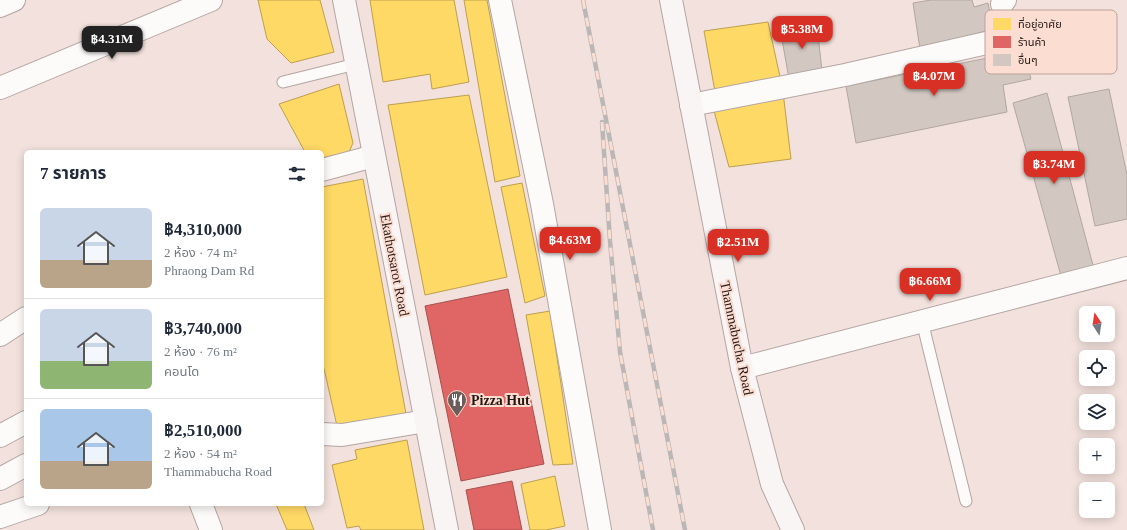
<!DOCTYPE html>
<html lang="th">
<head>
<meta charset="utf-8">
<style>
  body { margin:0; font-family:"Times New Roman","Noto Sans Thai",serif; background:#f6f6f7; color:#1f2937; height:100vh; display:flex; flex-direction:column; font-size:15px; white-space:nowrap }
  * { box-sizing:border-box; margin:0 }
  p { font-size:13px; color:#747a83 }
  .icon { flex:none; width:22px; height:22px; fill:none; stroke:currentColor; stroke-width:2; stroke-linecap:round; stroke-linejoin:round }
  .map { position:relative; flex:1; overflow:hidden }
  .drawer { position:absolute; left:24px; top:150px; width:300px; height:356px; display:flex; flex-direction:column; background:#fff; border-radius:6px; box-shadow:0 2px 10px #0003 }
  .drawer>* { flex:none }
  .needle { width:26px; rotate:348deg }
  .tools { position:absolute; left:1079px; top:306px; display:grid; gap:8px }
  .tools a { display:grid; place-items:center; width:36px; height:36px; border-radius:6px; background:#fff; box-shadow:0 2px 10px #0003; font-size:20px }
  .price { position:absolute; translate:-50% -34px; padding:0 9px; border-radius:8px; background:#d93025; color:#fff; font-size:13px; line-height:26px; filter:drop-shadow(0 1px 2px #0008) }
  .price::after { content:''; position:absolute; left:50%; top:24px; width:12px; height:9px; margin-left:-6px; background:inherit; clip-path:polygon(0 0,100% 0,50% 100%) }
  .price.current { background:#222; color:#fff }
  ul { padding:0; list-style:none }
  li { display:flex; align-items:center; gap:12px; height:100px; padding:0 16px }
  li+li { border-top:1px solid #e0e1e3 }
  li span { display:grid; place-items:center; flex:none; width:112px; height:80px; border-radius:6px; color:#555 }
  li>.icon { margin-inline-start:auto }
  span .icon { width:48px; height:48px; fill:#fffc; stroke-width:1 }
  li b { font-size:17px }
  h2 { display:flex; justify-content:space-between; align-items:center; height:48px; padding:0 16px; font-size:17px }
  .map>svg:first-child { display:block }
  .homes { fill:#ffd966; stroke:#bd9f4d }
  .shops { fill:#e06666; stroke:#a74f4d }
  .building { fill:#d3c8c1; stroke:#b1a7a0 }
  .lines { fill:none; stroke-linecap:round; stroke-linejoin:round }
  .service-casing { stroke:#b3a6a2; stroke-width:13 }
  .minor-casing { stroke:#b3a6a2; stroke-width:24 }
  .tertiary-casing { stroke:#b3a6a2; stroke-width:24 }
  .secondary-casing { stroke:#b3a6a2; stroke-width:24 }
  .service { stroke:#fdfafa; stroke-width:11 }
  .minor { stroke:#fdfafa; stroke-width:22 }
  .tertiary { stroke:#fdfafa; stroke-width:22 }
  .secondary { stroke:#faf5f5; stroke-width:22 }
  .rail-casing { stroke:#bcb7b7; stroke-width:4.5 }
  .rail { stroke:#fcddd2; stroke-width:3; stroke-dasharray:9; stroke-linecap:butt }
  .labels { text-anchor:middle; stroke-width:4; stroke-linejoin:round; paint-order:stroke }
  .street-label { font-size:14px; fill:#231814; stroke:#fcddd2 }
  .poi-label { font-size:14px; font-weight:bold; fill:#231814; stroke:#fcddd2; text-anchor:start }
  .key { fill:#fcddd2; stroke:#bba299; stroke-width:1 }
  .key-label { font-size:11px; fill:#231814 }
</style>
</head>
<body>
<div class="map">
<svg width="1127" height="530" viewBox="0 0 1127 530">
  <rect width="100%" height="100%" fill="#f2e1dc"/>
  <path class="homes" d="M258,0H320L334,52L291,63L267,39Z
    M370,0H454L469,82L432,89L430,74L383,82Z
    M464,0H487L520,176L495,182Z
    M768,22L782,86L716,97L704,31Z
    M339,84L353,143L349,152L322,158V152H305L279,104Z
    M783,92L791,159L729,167L713,107Z
    M469,95L507,277L425,295L388,105Z
    M363,179L406,414L337,426L322,360V290L323,289L322,187Z
    M522,183L545,296L525,303L501,187Z
    M550,311L573,464L553,465L526,315Z
    M407,440L424,530H361L359,526L347,528L332,465L357,459L355,450Z
    M555,476L565,526L546,530H530L521,484Z
    M276,504H304L314,530H287Z"/>
  <path class="shops" d="M508,289L544,464L461,481L425,306Z
    M512,481L522,530H474L466,490Z"/>
  <path class="building" d="M931,0H972L974,7L988,3L993,29L920,49L913,3Z
    M816,18L823,79L790,84L779,23Z
    M1023,51L1031,79L1003,85L1007,112L856,143L846,86Z
    M1109,89L1127,175V219L1095,226L1068,97Z
    M1047,93L1094,269L1061,276L1013,103Z"/>
  <g class="lines">
    <defs>
      <path id="service" d="M283,82L356,64
        M922,321L966,501"/>
      <path id="minor" d="M1002,4L1005,0
        M0,6L14,0
        M691,105L845,75L1075,23
        M322,170L374,156
        M0,335L26,318
        M742,368L1127,268
        M322,434L342,435L426,421
        M0,436L26,422
        M0,479L26,465
        M201,504L211,530
        M0,517L38,504"/>
      <path id="tertiary" d="M500,0L542,204L600,530
        M0,88L211,0"/>
      <path id="secondary" d="M344,0L447,530
        M671,0L742,368L772,484L793,530"/>
    </defs>
    <use href="#service" class="service-casing"/>
    <use href="#minor" class="minor-casing"/>
    <use href="#tertiary" class="tertiary-casing"/>
    <use href="#secondary" class="secondary-casing"/>
    <use href="#service" class="service"/>
    <use href="#minor" class="minor"/>
    <use href="#tertiary" class="tertiary"/>
    <use href="#secondary" class="secondary"/>
    <defs>
      <path id="rail" d="M583,0L685,530
        M602,122L610,241L620,352L653,530"/>
    </defs>
    <use href="#rail" class="rail-casing"/>
    <use href="#rail" class="rail"/>
  </g>
  <defs>
    <symbol id="restaurant-pin" viewBox="-11 -11 22 30"><path d="M0 17L-7.5 6A9.5 9.5 0 1 1 7.5 6Z" fill="#6b5e5a" stroke="#fcddd2"/><path d="M-5-6h1v4h1v-4h1v4h1v-4h1v5L-1.5 .5V6h-2V.5L-5-1ZM5-6V6H3V1.5H1.5Q1.5-4 5-6Z" fill="#fff"/></symbol>
  </defs>
  <g fill-rule="evenodd">
    <use href="#restaurant-pin" x="446" y="389" width="22" height="30"/>
  </g>
  <g class="labels">
    <g class="street-label">
      <text transform="translate(395 265) rotate(79)" y="5">Ekathotsarot Road</text>
      <text transform="translate(737 338) rotate(78)" y="5">Thammabucha Road</text>
    </g>
    <g class="poi-label">
      <text x="471" y="405">Pizza Hut</text>
    </g>
  </g>
  <rect x="985" y="10" width="132" height="64" rx="6" class="key"/>
  <rect x="993" y="18" width="18" height="12" fill="#ffd966"/>
  <rect x="993" y="36" width="18" height="12" fill="#e06666"/>
  <rect x="993" y="54" width="18" height="12" fill="#d3c8c1"/>
  <g class="key-label">
    <text x="1018" y="28">ที่อยู่อาศัย</text>
    <text x="1018" y="46">ร้านค้า</text>
    <text x="1018" y="64">อื่นๆ</text>
  </g>
</svg>
<div class="tools">
<a><svg class="needle" viewBox="-14 -14 28 28"><path d="M0-13l5 13h-10z" fill="#e53935"/><path d="M0 13l5-13h-10z" fill="#747a83"/></svg></a>
<a><svg class="icon" aria-label="locate" viewBox="0 0 24 24"><circle cx="12" cy="12" r="6"/><path d="M12 2v4M12 18v4M2 12h4M18 12h4"/></svg></a>
<a><svg class="icon" aria-label="layers" viewBox="0 0 24 24"><path d="M12 4l9 5-9 5-9-5zM3 14l9 5 9-5"/></svg></a>
<a>+</a>
<a>−</a>
</div>
<b class="price" style="left:802px;top:50px">฿5.38M</b>
<b class="price current" style="left:112px;top:60px">฿4.31M</b>
<b class="price" style="left:934px;top:97px">฿4.07M</b>
<b class="price" style="left:1054px;top:185px">฿3.74M</b>
<b class="price" style="left:570px;top:261px">฿4.63M</b>
<b class="price" style="left:738px;top:263px">฿2.51M</b>
<b class="price" style="left:930px;top:302px">฿6.66M</b>
<section class="drawer">
<h2>7 รายการ<svg class="icon" aria-label="filters" viewBox="0 0 24 24"><path d="M4 7h16M4 17h16"/><circle cx="9" cy="7" r="2"/><circle cx="15" cy="17" r="2"/></svg></h2>
<ul>
<li><span style="background:linear-gradient(#c9d6e8 65%,#b9a48a 0)"><svg class="icon" aria-label="home" viewBox="0 0 24 24"><path d="M3 11l9-7 9 7M6 9v11h12V9"/></svg></span><div><b>฿4,310,000</b><p>2 ห้อง · 74 m²</p><p>Phraong Dam Rd</p></div></li>
<li><span style="background:linear-gradient(#c9d6e8 65%,#8fb573 0)"><svg class="icon" aria-label="home" viewBox="0 0 24 24"><path d="M3 11l9-7 9 7M6 9v11h12V9"/></svg></span><div><b>฿3,740,000</b><p>2 ห้อง · 76 m²</p><p>คอนโด</p></div></li>
<li><span style="background:linear-gradient(#a9c7e8 65%,#b9a48a 0)"><svg class="icon" aria-label="home" viewBox="0 0 24 24"><path d="M3 11l9-7 9 7M6 9v11h12V9"/></svg></span><div><b>฿2,510,000</b><p>2 ห้อง · 54 m²</p><p>Thammabucha Road</p></div></li>
</ul>
</section>
</div>
</body>
</html>
